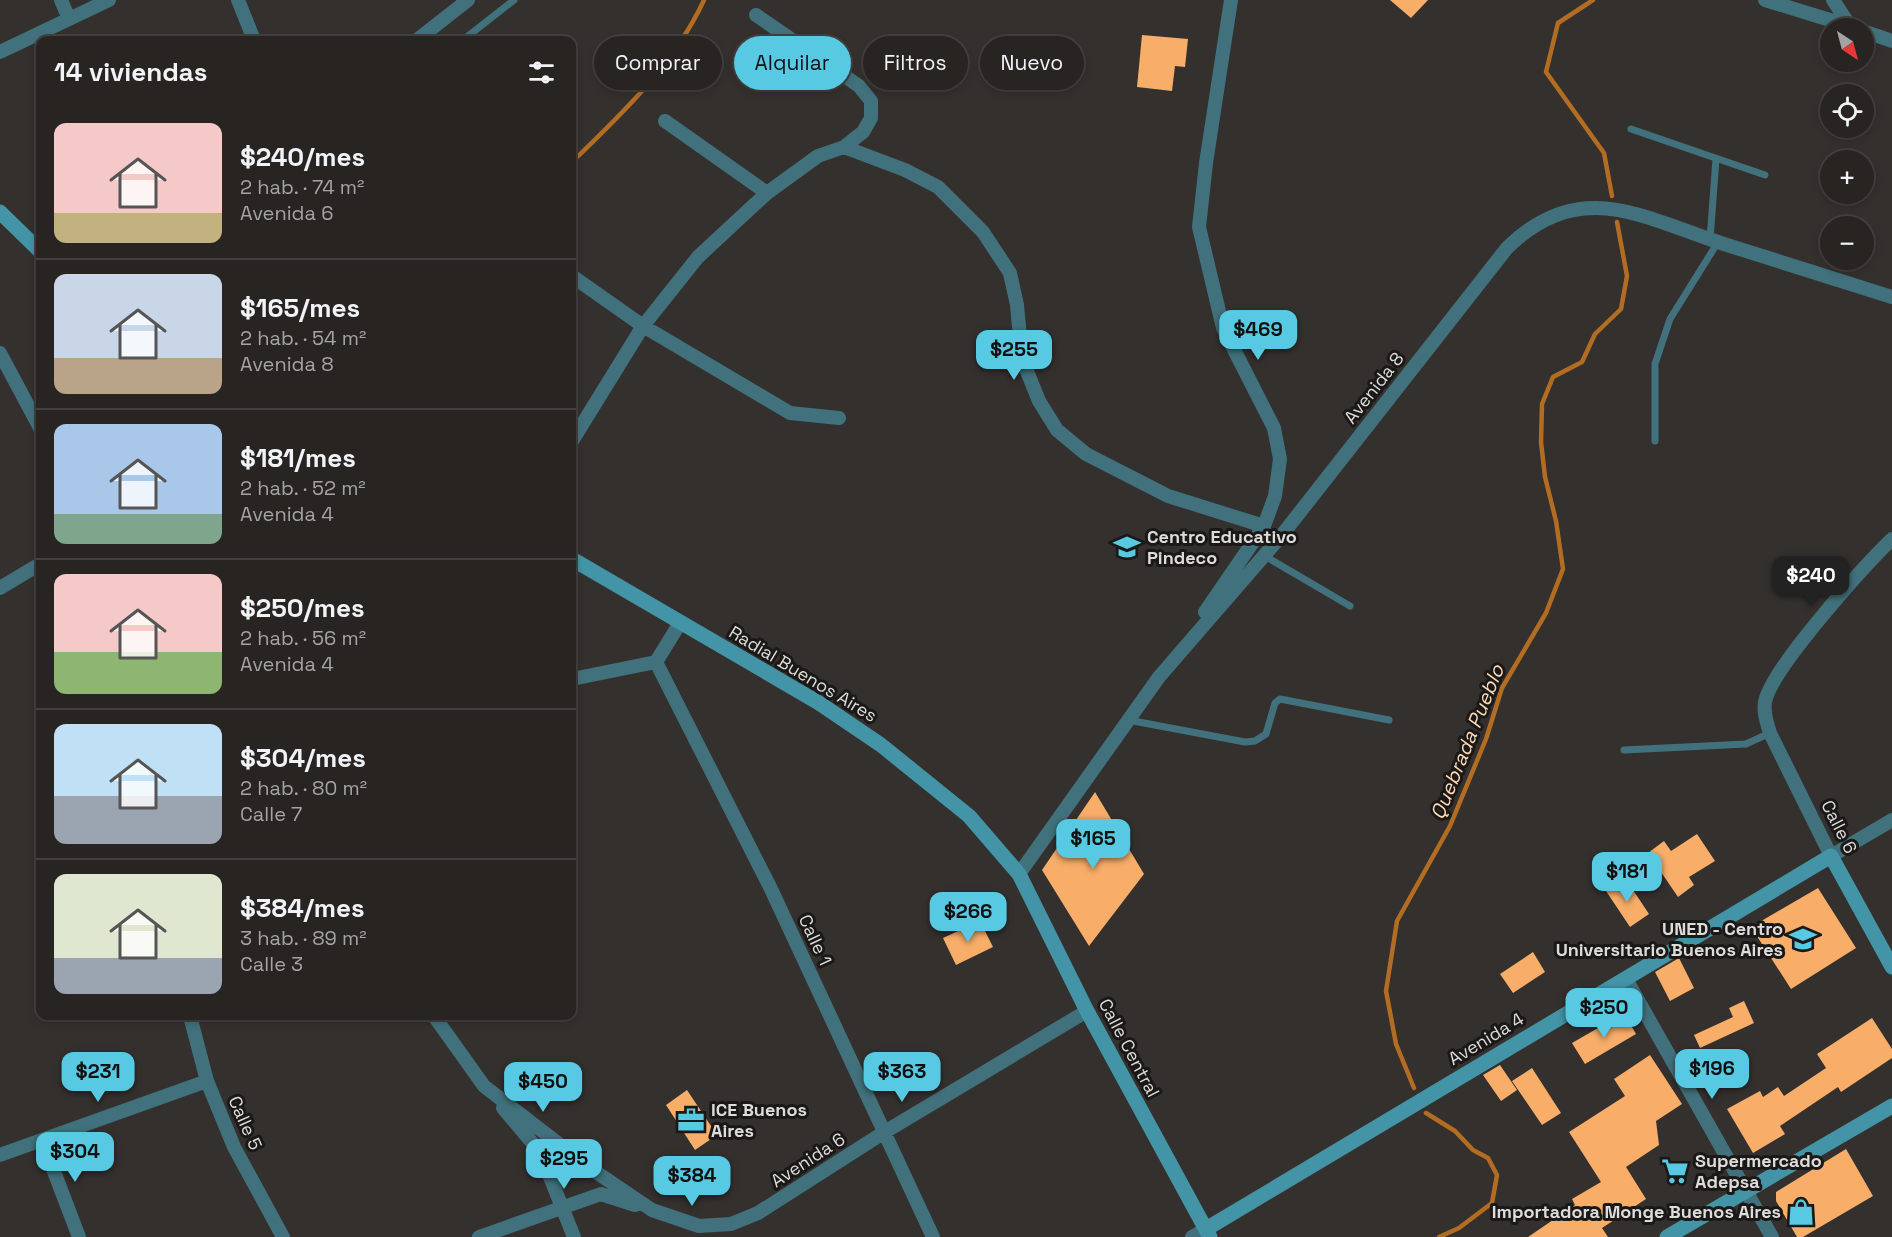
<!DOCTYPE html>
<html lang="es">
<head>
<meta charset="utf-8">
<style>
  body { margin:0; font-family:"Space Grotesk",sans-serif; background:#2f2c2a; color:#f1f3f6; height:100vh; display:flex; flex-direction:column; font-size:22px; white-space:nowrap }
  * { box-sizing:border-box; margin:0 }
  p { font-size:20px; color:#a4a4a5 }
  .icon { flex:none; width:33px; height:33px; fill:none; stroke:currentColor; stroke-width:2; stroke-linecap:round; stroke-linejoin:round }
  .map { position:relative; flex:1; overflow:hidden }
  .drawer { position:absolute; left:36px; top:36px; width:540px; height:984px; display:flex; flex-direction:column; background:#272422; border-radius:12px; box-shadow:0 3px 9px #0003,0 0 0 2px #434140 }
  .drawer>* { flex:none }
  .hud { position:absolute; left:594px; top:36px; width:570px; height:54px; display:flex; gap:12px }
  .needle { width:39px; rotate:144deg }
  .tools { position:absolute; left:1820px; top:18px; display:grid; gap:12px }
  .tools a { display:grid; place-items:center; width:54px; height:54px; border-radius:50%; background:#272422; box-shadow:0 3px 9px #0003,0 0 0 2px #434140; font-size:30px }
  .price { position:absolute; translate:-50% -51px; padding:0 14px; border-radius:12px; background:#57c9e2; color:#111; font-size:20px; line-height:39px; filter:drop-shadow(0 2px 3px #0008) }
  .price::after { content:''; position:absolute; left:50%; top:36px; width:18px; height:14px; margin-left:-9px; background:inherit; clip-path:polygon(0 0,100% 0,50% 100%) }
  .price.selected { background:#222; color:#fff }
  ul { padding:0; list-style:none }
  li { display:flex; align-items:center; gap:18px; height:150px; padding:0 18px }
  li+li { border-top:2px solid #434140 }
  li span { display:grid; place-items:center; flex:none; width:168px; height:120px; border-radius:12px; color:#555 }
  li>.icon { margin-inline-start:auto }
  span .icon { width:72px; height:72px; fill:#fffc; stroke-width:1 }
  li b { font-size:26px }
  h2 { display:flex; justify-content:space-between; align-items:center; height:72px; padding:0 18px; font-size:26px }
  .pill { padding:0 21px; border-radius:27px; background:#272422; box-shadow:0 3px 9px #0003,0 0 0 2px #434140; font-size:21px; line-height:54px }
  .pill.selected { background:#57c9e2; color:#111 }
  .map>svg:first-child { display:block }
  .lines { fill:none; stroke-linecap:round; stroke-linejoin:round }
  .stream { stroke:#b36d23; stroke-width:4.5 }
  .building { fill:#f8ad69 }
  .lane { stroke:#41717c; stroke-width:7 }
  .street { stroke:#41717c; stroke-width:14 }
  .secondary { stroke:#4294a6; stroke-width:15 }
  .labels { text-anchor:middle; stroke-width:6; stroke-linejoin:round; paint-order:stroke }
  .street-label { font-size:18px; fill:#dedcda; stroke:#1a1917 }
  .poi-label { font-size:18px; font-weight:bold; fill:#dedcda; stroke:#1a1917; text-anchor:start }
  .water-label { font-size:20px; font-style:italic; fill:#fed8b7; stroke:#1a1917 }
</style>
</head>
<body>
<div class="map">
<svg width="1892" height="1237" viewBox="0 0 1892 1237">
  <rect width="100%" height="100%" fill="#34302e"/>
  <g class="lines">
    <path class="stream" d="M1593,0L1558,23L1546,72L1604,153L1612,196
      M572,162C621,115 675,63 704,0
      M1414,1088L1396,1044L1386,991L1397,921L1450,826L1486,739L1502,688L1546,613L1563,569L1556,521L1545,477L1541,442L1542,404L1553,377L1582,362L1595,334L1621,309L1627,276L1617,222
      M1426,1113L1455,1131L1473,1150L1488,1158L1497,1175L1492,1203L1459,1228L1439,1237"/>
  </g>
  <path class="building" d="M1390,0H1428L1411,18Z
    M1142,35L1188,39L1185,67L1175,66L1172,91L1137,87Z
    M1095,792L1144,874L1089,946L1042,870Z
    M1697,834L1715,861L1689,877L1694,885L1678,897L1648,853L1664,841L1671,851Z
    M1625,878L1649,914L1630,927L1606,891Z
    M1818,888L1856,948L1791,989L1751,927Z
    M980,921L993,947L956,965L943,938Z
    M1533,952L1545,972L1513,993L1500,974Z
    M1679,958L1694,988L1670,1001L1655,972Z
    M1744,1001L1754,1023L1700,1048L1694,1035L1733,1017L1729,1008Z
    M1624,1013L1636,1034L1585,1064L1572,1043Z
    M1872,1018L1892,1049V1058L1841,1092L1838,1087L1780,1126L1785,1134L1753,1153L1727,1109L1760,1091L1763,1097L1778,1087L1784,1096L1826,1068L1817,1054Z
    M1650,1055L1682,1104L1656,1121L1659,1145L1626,1167L1646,1199L1602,1228L1608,1237H1528L1575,1205L1572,1199L1601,1182L1569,1132L1625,1096L1614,1079Z
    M1500,1065L1517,1090L1501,1101L1483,1075Z
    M1532,1068L1561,1113L1542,1125L1512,1081Z
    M687,1090L717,1135L695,1150L666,1105Z
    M1846,1149L1873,1196L1803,1237H1797L1776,1201V1192Z"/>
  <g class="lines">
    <path class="lane" d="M463,40L514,0
      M1631,129L1765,175
      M1710,239L1716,159
      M1655,441V364L1670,319L1718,242
      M1263,555L1350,606
      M1128,720L1245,742L1255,741L1266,734L1275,703L1280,699L1389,720
      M1624,750L1746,744L1770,733"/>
    <path class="street" d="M61,0L69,19
      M238,0L254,40
      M1765,0L1856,28
      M1833,0L1850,26
      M1863,31L1892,41
      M417,40L468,0
      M0,52L109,0
      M665,121L767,193
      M844,147L905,170L938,187L983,232L1010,273L1017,305L1022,359L1039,401L1057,430L1086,454L1168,496L1264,526
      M572,276L643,326L790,413L839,418
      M0,353L40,428
      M572,441L643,326L698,257L767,193L818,156L844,147L863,132L871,118V101L859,86L756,15
      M1892,539C1865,565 1771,669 1765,702C1763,712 1767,723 1770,733L1831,856L1892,820
      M0,588L40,564
      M1205,612L1264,526L1275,496L1280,459L1274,428L1223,328L1199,227L1206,163L1231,0
      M656,662L771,889L933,1237
      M572,679L656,662L680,623
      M1019,874L1159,677L1282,535L1507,248C1581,175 1645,219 1727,245C1782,262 1837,280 1892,297
      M1626,979L1772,1237
      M190,1016L207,1081L234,1147L283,1237
      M434,1016L484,1086L590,1168L652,1210L699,1226L731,1224L758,1213L883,1133L1087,1011
      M503,1108L540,1152L574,1237
      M42,1140L79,1237
      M0,1155L207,1081
      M479,1237L601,1194L635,1205
      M1192,1237L1206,1229"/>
    <path class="secondary" d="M0,212L40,251
      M572,559L819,703L881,745L969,816L1019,874L1087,1011L1210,1237
      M1206,1229L1831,856L1892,967
      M1667,1237L1892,1106"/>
  </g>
  <defs>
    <symbol id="school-bare" viewBox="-9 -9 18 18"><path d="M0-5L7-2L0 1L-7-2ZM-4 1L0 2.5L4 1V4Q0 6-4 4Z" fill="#57c9e2" stroke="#1a1917" stroke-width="2.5" paint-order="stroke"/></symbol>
    <symbol id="university-bare" viewBox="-9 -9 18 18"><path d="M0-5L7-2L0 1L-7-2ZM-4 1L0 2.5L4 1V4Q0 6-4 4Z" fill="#57c9e2" stroke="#1a1917" stroke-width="2.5" paint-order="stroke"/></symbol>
    <symbol id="office-bare" viewBox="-9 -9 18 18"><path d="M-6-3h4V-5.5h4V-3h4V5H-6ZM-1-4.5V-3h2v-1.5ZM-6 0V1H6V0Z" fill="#57c9e2" stroke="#1a1917" stroke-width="2.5" paint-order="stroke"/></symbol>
    <symbol id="supermarket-bare" viewBox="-9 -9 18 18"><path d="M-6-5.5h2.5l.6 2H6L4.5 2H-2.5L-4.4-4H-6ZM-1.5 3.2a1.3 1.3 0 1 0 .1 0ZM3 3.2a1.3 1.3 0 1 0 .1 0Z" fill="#57c9e2" stroke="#1a1917" stroke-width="2.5" paint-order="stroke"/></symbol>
    <symbol id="shop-bare" viewBox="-9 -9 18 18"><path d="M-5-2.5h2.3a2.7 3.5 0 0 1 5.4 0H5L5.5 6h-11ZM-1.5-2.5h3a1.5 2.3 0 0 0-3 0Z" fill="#57c9e2" stroke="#1a1917" stroke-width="2.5" paint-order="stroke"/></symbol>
  </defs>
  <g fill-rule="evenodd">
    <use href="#school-bare" x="1108" y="528" width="38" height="38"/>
    <use href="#university-bare" x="1784" y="920" width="38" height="38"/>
    <use href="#office-bare" x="672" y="1101" width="38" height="38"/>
    <use href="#supermarket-bare" x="1656" y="1152" width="38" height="38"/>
    <use href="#shop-bare" x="1782" y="1193" width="38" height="38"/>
  </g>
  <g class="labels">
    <g class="street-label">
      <text transform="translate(1374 388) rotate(-52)" y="6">Avenida 8</text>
      <text transform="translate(803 674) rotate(31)" y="6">Radial Buenos Aires</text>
      <text transform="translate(1839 827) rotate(63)" y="6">Calle 6</text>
      <text transform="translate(815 940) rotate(65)" y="6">Calle 1</text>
      <text transform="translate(1486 1039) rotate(-31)" y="6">Avenida 4</text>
      <text transform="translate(1129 1048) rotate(62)" y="6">Calle Central</text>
      <text transform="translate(245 1123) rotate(66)" y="6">Calle 5</text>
      <text transform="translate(808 1160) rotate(-33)" y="6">Avenida 6</text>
    </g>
    <g class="poi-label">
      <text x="1147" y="543">Centro Educativo<tspan x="1147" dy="21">Pindeco</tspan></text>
      <text x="1783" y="935" text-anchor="end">UNED - Centro<tspan x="1783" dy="21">Universitario Buenos Aires</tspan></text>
      <text x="711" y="1116">ICE Buenos<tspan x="711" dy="21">Aires</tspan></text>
      <text x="1695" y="1167">Supermercado<tspan x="1695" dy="21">Adepsa</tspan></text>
      <text x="1781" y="1218" text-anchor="end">Importadora Monge Buenos Aires</text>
    </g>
    <g class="water-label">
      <text transform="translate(1467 742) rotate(-68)" y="7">Quebrada Pueblo</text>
    </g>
  </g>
</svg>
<div class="tools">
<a><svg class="needle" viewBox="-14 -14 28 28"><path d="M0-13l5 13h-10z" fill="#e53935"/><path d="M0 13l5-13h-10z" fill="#a4a4a5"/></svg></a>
<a><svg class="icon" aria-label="locate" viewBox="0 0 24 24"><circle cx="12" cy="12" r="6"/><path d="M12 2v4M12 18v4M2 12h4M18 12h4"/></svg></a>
<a>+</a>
<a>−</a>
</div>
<b class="price" style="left:1258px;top:361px">$469</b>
<b class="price" style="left:1014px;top:381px">$255</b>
<b class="price selected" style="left:1811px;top:607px">$240</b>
<b class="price" style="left:1093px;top:870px">$165</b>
<b class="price" style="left:1627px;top:903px">$181</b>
<b class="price" style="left:968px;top:943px">$266</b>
<b class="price" style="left:1604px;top:1039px">$250</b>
<b class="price" style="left:1712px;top:1100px">$196</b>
<b class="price" style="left:98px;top:1103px">$231</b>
<b class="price" style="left:902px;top:1103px">$363</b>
<b class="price" style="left:543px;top:1113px">$450</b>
<b class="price" style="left:75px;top:1183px">$304</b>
<b class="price" style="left:564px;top:1190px">$295</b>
<b class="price" style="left:692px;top:1207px">$384</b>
<div class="hud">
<a class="pill">Comprar</a>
<a class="pill selected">Alquilar</a>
<a class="pill">Filtros</a>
<a class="pill">Nuevo</a>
</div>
<section class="drawer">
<h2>14 viviendas<svg class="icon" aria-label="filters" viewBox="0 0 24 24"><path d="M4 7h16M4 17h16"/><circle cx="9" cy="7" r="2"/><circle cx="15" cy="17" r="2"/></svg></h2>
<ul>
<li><span style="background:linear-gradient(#f6c9c9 75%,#c2b280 0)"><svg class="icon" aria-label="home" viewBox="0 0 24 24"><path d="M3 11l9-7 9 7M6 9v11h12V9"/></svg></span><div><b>$240/mes</b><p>2 hab. · 74 m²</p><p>Avenida 6</p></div></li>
<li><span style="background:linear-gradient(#c9d6e8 70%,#b9a48a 0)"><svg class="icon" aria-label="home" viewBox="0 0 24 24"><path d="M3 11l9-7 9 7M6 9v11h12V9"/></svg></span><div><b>$165/mes</b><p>2 hab. · 54 m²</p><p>Avenida 8</p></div></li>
<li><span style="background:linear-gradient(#a9c7e8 75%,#7fa58c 0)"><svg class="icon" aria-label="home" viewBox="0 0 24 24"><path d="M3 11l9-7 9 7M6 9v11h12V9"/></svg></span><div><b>$181/mes</b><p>2 hab. · 52 m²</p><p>Avenida 4</p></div></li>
<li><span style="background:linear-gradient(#f6c9c9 65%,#8fb573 0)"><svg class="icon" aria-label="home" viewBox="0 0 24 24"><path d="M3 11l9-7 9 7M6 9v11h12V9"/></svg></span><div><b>$250/mes</b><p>2 hab. · 56 m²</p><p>Avenida 4</p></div></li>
<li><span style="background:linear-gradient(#bfe0f5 60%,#9aa5b1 0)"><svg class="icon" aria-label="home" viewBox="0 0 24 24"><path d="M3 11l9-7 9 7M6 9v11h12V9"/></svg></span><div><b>$304/mes</b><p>2 hab. · 80 m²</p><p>Calle 7</p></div></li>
<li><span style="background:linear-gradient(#dfe7d0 70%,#9aa5b1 0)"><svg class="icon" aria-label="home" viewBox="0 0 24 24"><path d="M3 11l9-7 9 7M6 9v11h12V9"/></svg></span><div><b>$384/mes</b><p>3 hab. · 89 m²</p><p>Calle 3</p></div></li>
</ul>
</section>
</div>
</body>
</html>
